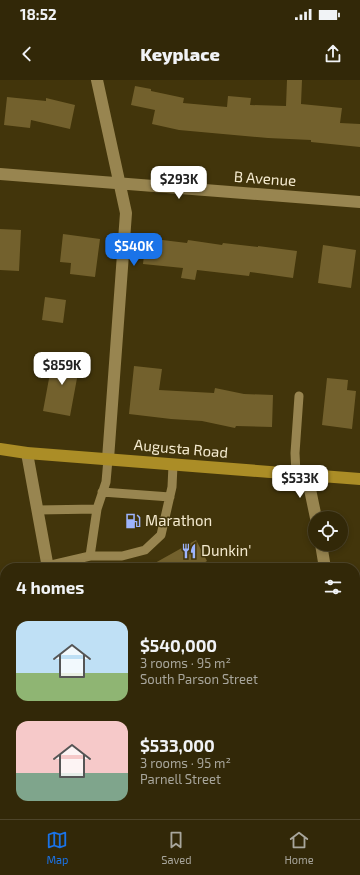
<!DOCTYPE html>
<html lang="en">
<head>
<meta charset="utf-8">
<style>
  body { margin:0; font-family:"Exo 2",sans-serif; background:#3d3416; color:#f1f3f6; height:100vh; display:flex; flex-direction:column; font-size:15px; white-space:nowrap }
  * { box-sizing:border-box; margin:0 }
  p { font-size:13px; color:#a8a69c }
  .icon { flex:none; width:22px; height:22px; fill:none; stroke:currentColor; stroke-width:2; stroke-linecap:round; stroke-linejoin:round }
  .map { position:relative; flex:1; overflow:hidden }
  .sheet { position:absolute; left:0px; top:483px; width:360px; height:256px; display:flex; flex-direction:column; background:#322808; border-radius:16px 16px 0 0; box-shadow:0 2px 6px #0003,0 0 0 1px #4d4429 }
  .sheet>* { flex:none }
  .fabs { position:absolute; left:308px; top:431px; display:grid; gap:8px }
  .fabs a { display:grid; place-items:center; width:40px; height:40px; border-radius:50%; background:#322808; box-shadow:0 2px 6px #0003,0 0 0 1px #4d4429; font-size:20px }
  .price { position:absolute; translate:-50% -34px; padding:0 9px; border-radius:8px; background:#fff; color:#222; font-size:13px; line-height:26px; filter:drop-shadow(0 1px 2px #0008) }
  .price::after { content:''; position:absolute; left:50%; top:24px; width:12px; height:9px; margin-left:-6px; background:inherit; clip-path:polygon(0 0,100% 0,50% 100%) }
  .price.current { background:#1a73e8; color:#fff }
  ul { padding:0; list-style:none }
  li { display:flex; align-items:center; gap:12px; height:100px; padding:0 16px }
  li span { display:grid; place-items:center; flex:none; width:112px; height:80px; border-radius:12px; color:#555 }
  li>.icon { margin-inline-start:auto }
  span .icon { width:48px; height:48px; fill:#fffc; stroke-width:1 }
  li b { font-size:17px }
  h2 { display:flex; justify-content:space-between; align-items:center; height:48px; padding:0 16px; font-size:17px }
  .status { display:flex; justify-content:space-between; align-items:center; height:28px; padding:0 20px; background:#322808; direction:ltr }
  .status svg { height:11px; fill:currentColor }
  header { display:flex; justify-content:space-between; align-items:center; height:52px; padding:0 16px; background:#322808; font-size:18px; font-weight:800 }
  .menu { display:flex; justify-content:space-around; align-items:center; height:56px; border-top:1px solid #4d4429; background:#322808; font-size:11px; color:#a8a69c }
  .menu a { display:grid; justify-items:center; gap:2px }
  .menu .current { color:#1a73e8 }
  .map>svg:first-child { display:block }
  .building { fill:#73612d }
  .lines { fill:none; stroke-linecap:round; stroke-linejoin:round }
  .service { stroke:#988550; stroke-width:9 }
  .minor { stroke:#988550; stroke-width:12 }
  .primary { stroke:#ab8d26; stroke-width:12 }
  .labels { text-anchor:middle; stroke-width:3; stroke-linejoin:round; paint-order:stroke }
  .street-label { font-size:15px; fill:#f4eacf; stroke:#42350b }
  .poi-label { font-size:15px; fill:#f4eacf; stroke:#42350b; text-anchor:start }
</style>
</head>
<body>
<div class="status"><b>18:52</b><svg viewBox="0 0 49 12"><path d="M0 12V9h3v3zM5 12V6h3v6zM10 12V3h3v9zM15 12V0h3v12zM26 1h20v11H26zM47 4h2v5h-2z"/></svg></div>
<header><svg class="icon" aria-label="back" viewBox="0 0 24 24"><path d="M15 5l-7 7 7 7"/></svg>Keyplace<svg class="icon" aria-label="share" viewBox="0 0 24 24"><path d="M12 15V3M7 8l5-5 5 5M5 13v7h14v-7"/></svg></header>
<div class="map">
<svg width="360" height="739" viewBox="0 0 360 739">
  <rect width="100%" height="100%" fill="#42350b"/>
  <path class="building" d="M287,0H302L301,24L342,28L340,43L360,44V67L311,62V60L268,58L179,50L152,44L155,30L131,25L135,6L151,9V11L184,18L183,23L227,27L228,16L251,18L250,25L286,26Z
    M7,17L46,21V18L75,25L70,49L31,40L30,48L4,45Z
    M0,149L21,150L19,191L0,190Z
    M63,154L100,159L95,197L70,194L71,183L60,182Z
    M146,158L187,163L188,160L222,165L223,163L258,167V166L297,171L293,198L250,192L249,196L197,190L195,200L181,198L183,188L143,184Z
    M323,165L356,170L351,208L318,203Z
    M45,217L66,220L63,243L42,240Z
    M53,277L80,282L70,336L43,331Z
    M134,286L162,289L159,310L214,313L215,308L244,314L273,315L272,347L236,346L235,348L202,341L171,339L129,334Z
    M327,298L348,300L347,310L356,311L352,349L322,345Z
    M196,460L207,481L195,488H146Z"/>
  <g class="lines">
    <path class="service" d="M296,394L295,373L299,316
      M102,412L170,417
      M37,430L97,429
      M90,476L97,429L106,402L108,379
      M47,486L90,476H122L145,470L161,455L172,407L173,385
      M355,638L360,637"/>
    <path class="minor" d="M97,0L126,133L108,379
      M0,94L360,122
      M27,373L48,488
      M307,395L316,438
      M321,464L325,488
      M355,644L360,670
      M355,683L360,682
      M92,734L93,739
      M22,739L49,734"/>
    <path class="primary" d="M0,369L27,373L360,399"/>
  </g>
  <defs>
    <symbol id="fuel-bare" viewBox="-9 -9 18 18"><path d="M-5.5-6h7V0h2V4h1.3V-2.5L3-4.5l.8-.8L6-3V5H2.5V1h-1V6h-7ZM-4.2-4.7v3.2H.2V-4.7Z" fill="#9db4fd" stroke="#42350b" stroke-width="2.5" paint-order="stroke"/></symbol>
    <symbol id="restaurant-bare" viewBox="-9 -9 18 18"><path d="M-5-6h1v4h1v-4h1v4h1v-4h1v5L-1.5 .5V6h-2V.5L-5-1ZM5-6V6H3V1.5H1.5Q1.5-4 5-6Z" fill="#9db4fd" stroke="#42350b" stroke-width="2.5" paint-order="stroke"/></symbol>
  </defs>
  <g fill-rule="evenodd">
    <use href="#fuel-bare" x="122" y="430" width="22" height="22"/>
    <use href="#restaurant-bare" x="178" y="460" width="22" height="22"/>
  </g>
  <g class="labels">
    <g class="street-label">
      <text transform="translate(265 99) rotate(4)" y="5">B Avenue</text>
      <text transform="translate(181 369) rotate(5)" y="5">Augusta Road</text>
    </g>
    <g class="poi-label">
      <text x="145" y="446">Marathon</text>
      <text x="201" y="476">Dunkin'</text>
    </g>
  </g>
</svg>
<div class="fabs">
<a><svg class="icon" aria-label="locate" viewBox="0 0 24 24"><circle cx="12" cy="12" r="6"/><path d="M12 2v4M12 18v4M2 12h4M18 12h4"/></svg></a>
</div>
<b class="price" style="left:179px;top:120px">$293K</b>
<b class="price current" style="left:134px;top:187px">$540K</b>
<b class="price" style="left:62px;top:306px">$859K</b>
<b class="price" style="left:300px;top:419px">$533K</b>
<section class="sheet">
<h2>4 homes<svg class="icon" aria-label="filters" viewBox="0 0 24 24"><path d="M4 7h16M4 17h16"/><circle cx="9" cy="7" r="2"/><circle cx="15" cy="17" r="2"/></svg></h2>
<ul>
<li><span style="background:linear-gradient(#bfe0f5 65%,#8fb573 0)"><svg class="icon" aria-label="home" viewBox="0 0 24 24"><path d="M3 11l9-7 9 7M6 9v11h12V9"/></svg></span><div><b>$540,000</b><p>3 rooms · 95 m²</p><p>South Parson Street</p></div></li>
<li><span style="background:linear-gradient(#f6c9c9 65%,#7fa58c 0)"><svg class="icon" aria-label="home" viewBox="0 0 24 24"><path d="M3 11l9-7 9 7M6 9v11h12V9"/></svg></span><div><b>$533,000</b><p>3 rooms · 95 m²</p><p>Parnell Street</p></div></li>
</ul>
</section>
</div>
<nav class="menu">
<a class="current"><svg class="icon" aria-label="map" viewBox="0 0 24 24"><path d="M3 6l6-2 6 2 6-2v14l-6 2-6-2-6 2zM9 4v14M15 6v14"/></svg>Map</a>
<a><svg class="icon" aria-label="saved" viewBox="0 0 24 24"><path d="M7 4h10v16l-5-4-5 4z"/></svg>Saved</a>
<a><svg class="icon" aria-label="home" viewBox="0 0 24 24"><path d="M3 11l9-7 9 7M6 9v11h12V9"/></svg>Home</a>
</nav>
</body>
</html>
